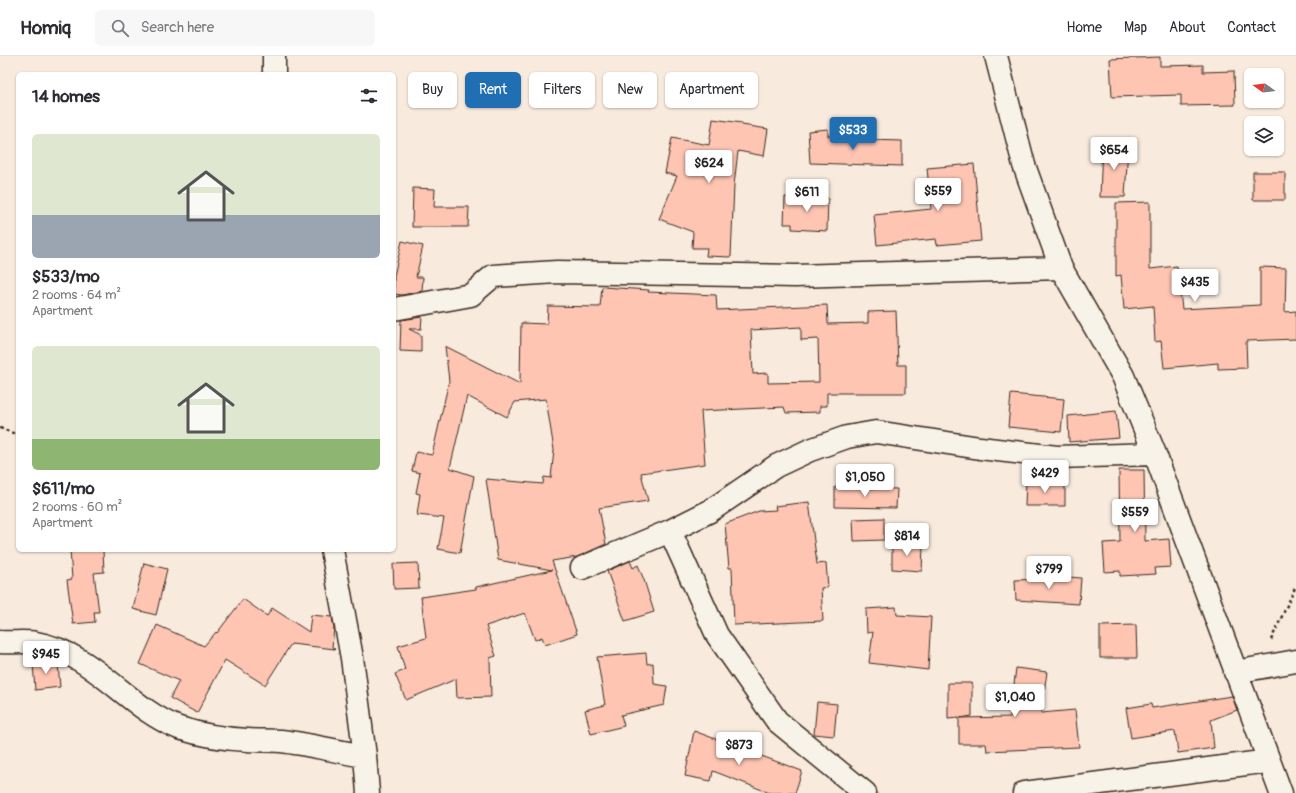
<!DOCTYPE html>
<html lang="en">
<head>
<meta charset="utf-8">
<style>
  body { margin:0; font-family:Pangolin,sans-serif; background:#f7f7f7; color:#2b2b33; height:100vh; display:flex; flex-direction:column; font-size:15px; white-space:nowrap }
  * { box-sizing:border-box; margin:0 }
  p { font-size:13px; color:#7c7c81 }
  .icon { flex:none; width:22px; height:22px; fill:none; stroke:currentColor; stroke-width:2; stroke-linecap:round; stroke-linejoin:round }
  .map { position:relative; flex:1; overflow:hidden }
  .side { position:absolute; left:16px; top:16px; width:380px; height:480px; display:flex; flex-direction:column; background:#fff; border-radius:6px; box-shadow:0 1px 3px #0004 }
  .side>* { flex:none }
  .banner { position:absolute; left:408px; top:16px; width:380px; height:36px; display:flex; gap:8px }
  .needle { width:26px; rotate:284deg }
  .buttons { position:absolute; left:1244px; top:12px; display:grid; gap:8px }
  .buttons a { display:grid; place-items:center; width:40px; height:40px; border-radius:6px; background:#fff; box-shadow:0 1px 3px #0004; font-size:20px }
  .price { position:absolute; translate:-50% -34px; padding:0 9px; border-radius:4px; background:#fff; color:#222; font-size:13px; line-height:26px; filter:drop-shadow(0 1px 2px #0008) }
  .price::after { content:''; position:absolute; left:50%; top:24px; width:12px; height:9px; margin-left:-6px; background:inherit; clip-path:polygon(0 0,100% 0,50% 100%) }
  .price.active { background:#1f6fb2; color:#fff }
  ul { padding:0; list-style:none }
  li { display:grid; align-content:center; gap:8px; height:212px; padding:0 16px }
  li span { display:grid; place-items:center; height:124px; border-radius:6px; color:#555 }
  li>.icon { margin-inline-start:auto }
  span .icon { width:72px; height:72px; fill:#fffc; stroke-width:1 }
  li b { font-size:17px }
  h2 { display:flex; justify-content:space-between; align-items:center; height:48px; padding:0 16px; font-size:17px }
  .chip { padding:0 14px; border-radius:6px; background:#fff; box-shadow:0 1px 3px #0004; font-size:14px; line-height:36px }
  .chip.active { background:#1f6fb2; color:#fff }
  header { display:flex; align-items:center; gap:24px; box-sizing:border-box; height:56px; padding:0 20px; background:#fff; border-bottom:1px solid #e1e1e2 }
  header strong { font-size:19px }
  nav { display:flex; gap:22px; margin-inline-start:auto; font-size:14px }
  .search { width:280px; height:36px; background:#f7f7f7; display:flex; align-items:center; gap:10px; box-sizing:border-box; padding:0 14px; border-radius:6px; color:#7c7c81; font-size:15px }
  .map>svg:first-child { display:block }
  .building { fill:#fec5b3; stroke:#3b2a1e; fill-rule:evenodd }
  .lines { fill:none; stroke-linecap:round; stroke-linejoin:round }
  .minor-casing { stroke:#3b2a1e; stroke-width:25 }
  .path { stroke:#3b2a1e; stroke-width:2.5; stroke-dasharray:3 3; stroke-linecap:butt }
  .minor { stroke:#f7f3e8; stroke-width:22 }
</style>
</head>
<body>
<header>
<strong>Homiq</strong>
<div class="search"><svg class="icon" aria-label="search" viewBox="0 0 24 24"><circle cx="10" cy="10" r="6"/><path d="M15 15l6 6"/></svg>Search here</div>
<nav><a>Home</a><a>Map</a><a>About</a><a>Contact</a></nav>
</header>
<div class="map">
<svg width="1296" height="737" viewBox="0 0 1296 737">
  <rect width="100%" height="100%" fill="#f8eadd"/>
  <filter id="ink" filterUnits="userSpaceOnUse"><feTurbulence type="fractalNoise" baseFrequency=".025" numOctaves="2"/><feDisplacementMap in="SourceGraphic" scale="8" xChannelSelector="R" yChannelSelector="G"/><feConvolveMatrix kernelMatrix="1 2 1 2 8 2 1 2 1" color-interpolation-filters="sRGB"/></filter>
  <g filter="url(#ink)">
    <path class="building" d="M1160,1V10L1203,9V16L1234,15L1235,49L1181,50V39L1112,41L1110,3Z
      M713,63L742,67V69L768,73L764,100L738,95L734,129L731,201L706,200L707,192H692L693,176L659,163L677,120L665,117L672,82L709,89Z
      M828,73V80H833V83L902,85V110L810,107L808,75Z
      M1102,89L1128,90L1125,141H1100Z
      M974,108L981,185L937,189L936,183L877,189L874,159L931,153L927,112Z
      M1253,116H1285V144H1253Z
      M413,132L435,133L434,151H469L468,171H412Z
      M785,141L828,142L827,175L792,173V168H784Z
      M1150,146V213L1177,210L1182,253L1260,249V211L1286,212L1285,256L1296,255V283L1246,285L1247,312L1218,313V307L1164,312L1161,285L1155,286L1153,250L1124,253L1121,219L1116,220V147Z
      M402,185L423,190L416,221H423L422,235L402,239L394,238V220Z
      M602,231L649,234L648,236L716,239L717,254L827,249L828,268L868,267V256L896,255L898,309H906V337H827V350H820V356L786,357L784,351L701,355L705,408L641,417L648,445L599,452L606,488L577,501L552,505L577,578L545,589L542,581L535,584L525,557L486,570L496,600L490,602L491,641L457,642L456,623L406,644L395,618L405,614L398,590L426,582L421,541L476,533V531L552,514L498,504L486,423L543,428L544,421L551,422L554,394L546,343L515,346L507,361L467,340L450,412L474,420L460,497L438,493L444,462L417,459L420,438L416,437L420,417L412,415L416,396L432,399L449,325L445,290L520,328L521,267L547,268L548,250L600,251ZM801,271V284L818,283L819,326L768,327V317L753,318L751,274Z
      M422,261L421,273H409L421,279V296L400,295L401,264Z
      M1011,338L1064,343L1061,376L1008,371Z
      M1116,355L1119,382L1069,386L1068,360Z
      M1119,414H1144L1145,485L1169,483L1171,511L1155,512L1156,518L1120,520V515L1105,516L1103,487L1120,486Z
      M1026,425H1065V450H1025Z
      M835,431L897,433L896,452L835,451Z
      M809,446L817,508L826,507L828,531L821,532L823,565L734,569L732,512H729L725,468L759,455L776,454L775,450Z
      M884,462V484L854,485L853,463Z
      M892,488L923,490L922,515L892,513Z
      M70,494H103L104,516L94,517L99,556H94L95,566L73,568L67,524L72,523Z
      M630,505L633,512L638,509L644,524L654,556L625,565L607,515Z
      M144,507L167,513L156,559L133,553Z
      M418,507L419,532L394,533L393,508Z
      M1044,519L1081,522L1079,548L1016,544L1015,524L1043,523Z
      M243,543L267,560L272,552L309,576L311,559L332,561L334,572L332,591L335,593L291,588L265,629L225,604L197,657L170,642L179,625L140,608L157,569L204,590L216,576L217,577Z
      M896,551L897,559L931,561L928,614L869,607L873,576L867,577L866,553Z
      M1136,569L1137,602H1100V570Z
      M646,597L647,608L653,607L654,628L667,630L664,649L621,659L624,670L591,678L585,654L605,649L597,601Z
      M54,605L58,607L60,631L35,634L33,607Z
      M1016,612L1047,616L1041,657L1075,654L1079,691L987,695L986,688H959V662L948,663V627H972V660L960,662L1010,661Z
      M1232,640L1237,654L1211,664L1214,692L1178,697L1175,675L1131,682L1126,652L1151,648L1152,652Z
      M817,646L837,648L834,680L814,678Z
      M694,675L802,715L795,737H770L713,715L711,725L685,720Z"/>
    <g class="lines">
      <defs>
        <path id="minor" d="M274,0V18
          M996,0L1024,109L1061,212L1123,320L1155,398L1281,737
          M394,253L471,239L493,220L557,216L795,220L1061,212
          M670,475L717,579L777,665L865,737
          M332,494L352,602L365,700L368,737
          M582,512L670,475L710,455L776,410L810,394L847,381L876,376L980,392L1057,401L1155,398
          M0,586C12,587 25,585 36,587C94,597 127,652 179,672C201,679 225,683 248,684C259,685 270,684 281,685C309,688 338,696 365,700
          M1235,616L1296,605
          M1024,737L1269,705"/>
      </defs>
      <use href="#minor" class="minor-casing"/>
      <path class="path" d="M0,372L18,379
        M1271,584L1296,530"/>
      <use href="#minor" class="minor"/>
    </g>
  </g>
</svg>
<div class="buttons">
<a><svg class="needle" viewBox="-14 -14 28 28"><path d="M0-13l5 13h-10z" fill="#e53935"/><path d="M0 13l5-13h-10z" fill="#7c7c81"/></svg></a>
<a><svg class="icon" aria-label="layers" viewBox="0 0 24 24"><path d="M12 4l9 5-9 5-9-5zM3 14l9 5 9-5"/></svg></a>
</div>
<b class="price active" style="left:853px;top:95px">$533</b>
<b class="price" style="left:1114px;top:115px">$654</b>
<b class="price" style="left:709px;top:128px">$624</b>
<b class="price" style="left:938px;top:156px">$559</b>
<b class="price" style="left:807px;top:157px">$611</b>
<b class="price" style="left:1195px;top:247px">$435</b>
<b class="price" style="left:1045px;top:438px">$429</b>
<b class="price" style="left:865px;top:442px">$1,050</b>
<b class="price" style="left:1135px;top:477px">$559</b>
<b class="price" style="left:907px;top:501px">$814</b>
<b class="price" style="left:1049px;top:534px">$799</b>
<b class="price" style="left:46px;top:619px">$945</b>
<b class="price" style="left:1015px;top:662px">$1,040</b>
<b class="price" style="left:739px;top:710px">$873</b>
<div class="banner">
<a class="chip">Buy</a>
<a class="chip active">Rent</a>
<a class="chip">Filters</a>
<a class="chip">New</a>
<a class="chip">Apartment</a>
</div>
<section class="side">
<h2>14 homes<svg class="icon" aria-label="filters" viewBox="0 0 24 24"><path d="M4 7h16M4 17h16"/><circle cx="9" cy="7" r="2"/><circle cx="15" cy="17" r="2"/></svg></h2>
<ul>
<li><span style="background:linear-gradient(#dfe7d0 65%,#9aa5b1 0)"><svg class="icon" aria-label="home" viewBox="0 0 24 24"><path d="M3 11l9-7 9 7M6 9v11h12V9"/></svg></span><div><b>$533/mo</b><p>2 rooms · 64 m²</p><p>Apartment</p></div></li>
<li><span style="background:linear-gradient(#dfe7d0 75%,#8fb573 0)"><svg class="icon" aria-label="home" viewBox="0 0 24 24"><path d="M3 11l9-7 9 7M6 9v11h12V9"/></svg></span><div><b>$611/mo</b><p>2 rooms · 60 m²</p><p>Apartment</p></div></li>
</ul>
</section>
</div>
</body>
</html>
